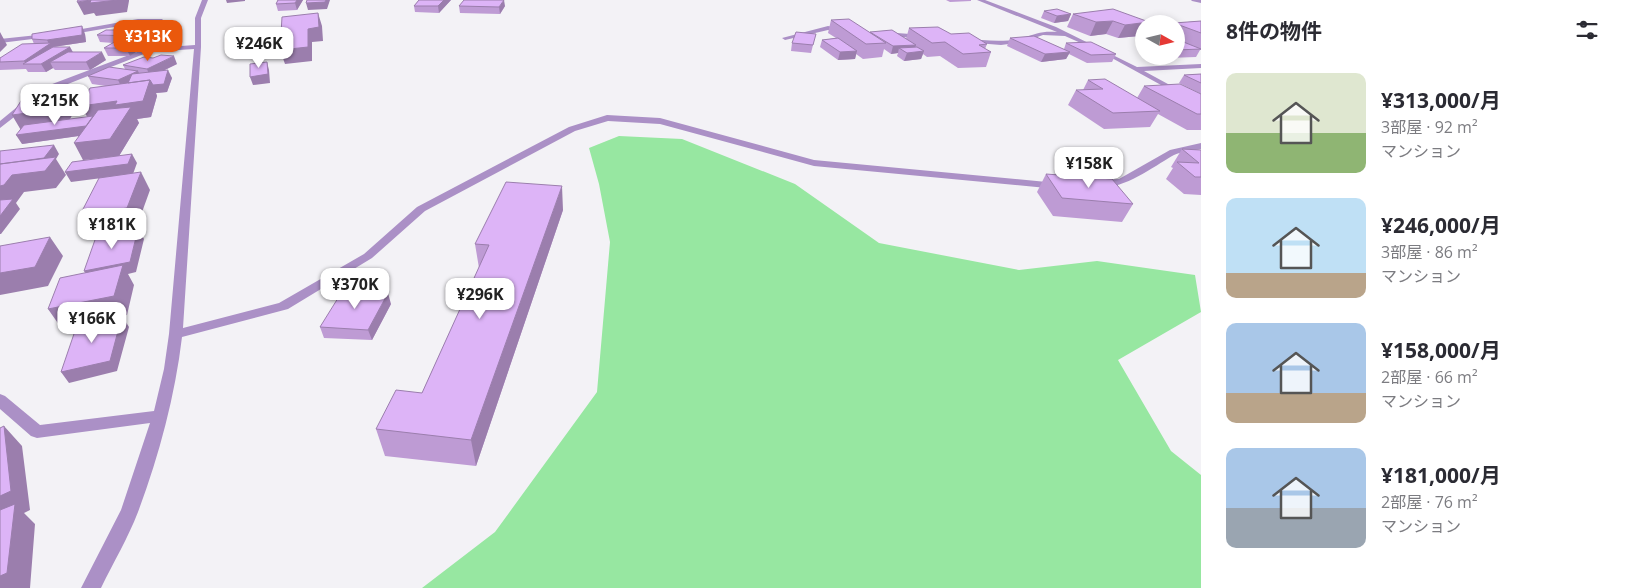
<!DOCTYPE html>
<html lang="ja">
<head>
<meta charset="utf-8">
<style>
  body { margin:0; font-family:"Open Sans","Noto Sans JP",sans-serif; background:#f2f2f3; color:#2b2b33; height:100vh; display:flex; flex-direction:column; font-size:19px; white-space:nowrap }
  * { box-sizing:border-box; margin:0 }
  p { font-size:16px; color:#7c7c81 }
  .icon { flex:none; width:28px; height:28px; fill:none; stroke:currentColor; stroke-width:2; stroke-linecap:round; stroke-linejoin:round }
  .map { position:relative; flex:1; overflow:hidden }
  .side { display:flex; flex-direction:column; background:#fff; width:425px }
  .side>* { flex:none }
  .needle { width:32px; rotate:98deg }
  .buttons { position:absolute; left:1135px; top:15px; display:grid; gap:10px }
  .buttons a { display:grid; place-items:center; width:50px; height:50px; border-radius:50%; background:#fff; box-shadow:0 2px 8px #0003; font-size:25px }
  .price { position:absolute; translate:-50% -42px; padding:0 11px; border-radius:10px; background:#fff; color:#222; font-size:16px; line-height:32px; filter:drop-shadow(0 1px 2px #0008) }
  .price::after { content:''; position:absolute; left:50%; top:30px; width:15px; height:11px; margin-left:-8px; background:inherit; clip-path:polygon(0 0,100% 0,50% 100%) }
  .price.selected { background:#ea580c; color:#fff }
  ul { padding:0; list-style:none }
  li { display:flex; align-items:center; gap:15px; height:125px; padding:0 25px }
  li span { display:grid; place-items:center; flex:none; width:140px; height:100px; border-radius:10px; color:#555 }
  li>.icon { margin-inline-start:auto }
  span .icon { width:60px; height:60px; fill:#fffc; stroke-width:1 }
  li b { font-size:21px }
  h2 { display:flex; justify-content:space-between; align-items:center; height:60px; padding:0 25px; font-size:21px }
  main { display:flex; flex:1; min-height:0 }
  .map>svg:first-child { display:block }
  .green { fill:#97e7a1 }
  .lines { fill:none; stroke-linecap:round; stroke-linejoin:round }
  .minor { fill:#ab90c6; fill-rule:evenodd }
  .wall { fill:#be9bd4 }
  .shaded-wall { fill:#9b7ead }
  .building { fill:#ddb4f7; stroke:#9b7ead }
</style>
</head>
<body>
<main>
<div class="map">
<svg width="1201" height="588" viewBox="0 0 1201 588">
  <rect width="100%" height="100%" fill="#f3f2f6"/>
  <path class="green" d="M619,136L682,139L795,184L879,243L1019,270L1097,261L1195,275L1201,312L1118,360L1171,451L1201,475V588H422L495,532L597,392L610,242L599,184L589,148Z"/>
  <g class="lines">
    <path class="minor" d="M202,0H208L201,18V47L183,328L279,303L364,254L417,207L569,127L607,115L660,118L814,160L1057,183L1062,186L1057,189L814,166L660,124L608,121L575,131L425,211L372,258L288,309L182,337C175,396 159,456 138,512C128,538 113,563 101,588H81L121,510L150,423L37,438L31,436L0,409V394L5,396L40,425L154,411L164,369L169,334L194,49L149,52L45,93L0,128V121L39,89L145,49L161,24L138,23L67,35L65,34V32L138,19H162L167,24L153,48L195,45V18Z
      M977,0H985L1056,27L1137,67L1201,64V68L1144,71L1201,102V107L1101,52L1065,36L1043,35L1023,42L1001,45L964,42L963,41L966,39C984,40 1004,43 1022,38C1037,34 1040,31 1057,32Z
      M1191,0H1201V3L1192,1Z
      M828,26L849,30L846,32L828,30L785,40L782,38Z
      M884,32L923,35L926,37L923,39L882,35V33Z
      M47,34L50,36L49,37L0,43V39Z
      M1201,143V149C1192,151 1182,151 1174,155C1157,164 1113,198 1095,183L1100,180L1119,179L1170,150Z"/>
  </g>
  <path class="wall" d="M278,0H303L297,10L278,11L276,4Z
    M419,0H451L439,13L415,12L414,6Z
    M946,0H971V1L950,2Z
    M459,6H505L500,14L460,13Z
    M1044,11L1071,14L1068,21L1054,23L1041,18Z
    M1073,14L1149,22L1148,24H1144V42L1137,40L1139,36L1118,38L1106,34L1090,36L1067,27Z
    M831,20L870,33V32L906,39L909,28L951,34L987,44L985,49L991,52L986,67L958,68L940,56L927,57L923,54L921,59L904,61L897,56L898,53L891,54L884,49L882,57L863,59L856,54L855,59L838,60L820,47L822,40L836,38L828,33Z
    M1201,21V50H1200L1196,57L1168,58L1164,56H1176V24H1173L1174,23Z
    M85,34L86,42L53,47H70L73,52L106,60L90,70H55L53,68L46,72H28L26,69L0,70V58L34,44L32,39Z
    M97,35L154,36L145,41L147,45L130,56H108L104,48L113,43L100,42Z
    M1010,38L1064,49L1066,43L1116,54L1112,62L1087,63L1069,54L1066,59L1041,62L1007,46Z
    M814,41L811,53L791,51L792,43Z
    M177,64L163,71L172,78L167,92L156,93L157,96L151,117L137,119L139,123L119,156L83,160L78,136L22,144L78,103L70,119L87,117L106,86L92,84L88,76L125,69L123,65Z
    M1201,74V94L1179,83L1184,75Z
    M1088,80L1137,98L1144,86L1201,94V130H1187L1158,114L1150,127L1104,129L1068,105L1076,90H1083Z
    M1182,149L1201,150V195L1184,194L1166,179L1173,168L1171,167Z
    M1046,174L1133,204L1122,222L1053,216L1037,192Z
    M563,210L476,466L385,456L376,429L422,393L479,268L475,244Z
    M391,304L372,340L324,338L320,327Z"/>
  <path class="shaded-wall" d="M91,0H129V1L127,12L96,16L94,13L84,15L77,2Z
    M226,0H245V1L227,3Z
    M297,0H303L297,10L295,3Z
    M326,0H330L327,9L308,10L306,3Z
    M444,0H451L439,13L438,6Z
    M504,0L505,6L500,14L499,7Z
    M318,13L322,26L323,41L312,42V61L285,64L280,50L308,29Z
    M1071,14L1068,21L1054,23L1057,16Z
    M1113,21L1106,34L1090,36L1096,22Z
    M1149,22L1148,24H1144V32L1143,33L1141,32L1139,36L1118,38L1125,25Z
    M82,26L85,34L86,42L53,47L26,64L24,61L49,44L47,40Z
    M151,28L154,36L145,41L147,45L130,56L126,48L139,40L137,36Z
    M0,32L7,45L0,52Z
    M916,45L913,52L899,48L898,53L891,54L893,46Z
    M70,47L74,55L50,62L53,68L46,72L41,64Z
    M857,51L855,59L838,60L840,52Z
    M924,51L921,59L904,61L907,53Z
    M102,52L106,60L90,70L86,62Z
    M1070,52L1066,59L1041,62L1045,54Z
    M174,56L177,64L150,77L147,69Z
    M267,62L269,70L270,83L253,85L250,77Z
    M168,70L172,78L167,92L156,93L157,96L151,117L137,119L139,123L119,156L83,160L74,143L93,134L22,144L16,135L90,122L81,106L150,80Z
    M138,71L142,79L122,88L118,80Z
    M69,88L78,103L67,125L22,132L12,115Z
    M54,145L59,154L56,159L66,175L56,188L24,192L16,203L20,209L1,234H0V174Z
    M132,154L137,163L133,174L71,182L65,172Z
    M141,172L150,190L137,226L92,234L80,215Z
    M562,186L563,210L476,466L471,440Z
    M138,229L144,239L136,272L128,274L134,285L127,315L62,329L48,309L91,281L84,271Z
    M50,237L63,256L48,286L0,295V273Z
    M388,293L391,304L372,340L368,330Z
    M122,316L129,327L117,371L69,383L61,372Z
    M4,426L22,446L30,510L24,513L35,524L30,588H0V496Z"/>
  <path class="building" d="M78,0H118L90,3L91,0L77,2Z
    M278,0H297L295,3L276,4Z
    M307,0H326L325,2L306,3Z
    M419,0H444L438,6H414Z
    M464,0H504L499,7L459,6Z
    M1057,9L1071,14L1057,16L1044,11Z
    M1113,9L1149,22L1125,25L1113,21L1096,22L1073,14Z
    M318,13L319,27L308,29V47L280,50L282,17Z
    M849,19L886,43L866,44L831,20Z
    M1201,21V33L1174,23Z
    M82,26V35L47,40L32,39V34Z
    M938,27L951,34L969,33L987,44L979,45L991,52L963,54L945,42L932,43L909,28Z
    M123,28H151L137,36L97,35L106,30H117Z
    M892,30L916,45L893,46L870,32Z
    M796,32L816,34L813,45L792,43Z
    M1034,36L1070,52L1045,54L1010,38Z
    M123,37H144L126,48H104Z
    M838,38L857,51L840,52L822,40Z
    M1176,39L1201,49L1176,50Z
    M1091,42L1116,54L1091,55L1066,43Z
    M51,43L24,61L0,62V58L22,44Z
    M53,47H70L41,64H23Z
    M917,47L924,51L907,53L899,48Z
    M68,52H102L86,62H50Z
    M161,55L174,56L147,69L123,65L144,57L153,58Z
    M267,62L268,74L250,77V64Z
    M109,67L138,71L118,80L88,76Z
    M168,70L164,84L153,85L150,80L128,83L132,74Z
    M1201,74V83L1184,75Z
    M1105,79L1160,111L1113,113L1076,90L1103,89L1088,80Z
    M150,80L143,101L115,105L117,101L81,106L90,88Z
    M1180,84L1201,94V114H1197L1144,86Z
    M69,88L58,109L12,115L26,93Z
    M131,107L110,139L74,143L98,110Z
    M93,116L86,126L16,135L24,125Z
    M54,145L44,158L0,164V151Z
    M1182,149L1201,150V177H1195L1177,162L1199,163Z
    M132,154L128,164L65,172L72,162Z
    M56,157L45,171L12,175L4,185L0,186V164Z
    M141,172L127,208L80,215L99,178Z
    M1046,174L1112,179L1133,204L1062,198Z
    M506,182L562,186L471,440L376,429L396,390L422,393L489,245L475,244Z
    M13,199L0,216V200Z
    M138,229L130,262L84,271L96,237Z
    M50,237L35,267L0,273V246Z
    M123,265L114,296L48,309L60,278Z
    M343,290L388,293L368,330L320,327Z
    M122,316L110,361L61,372L77,325Z
    M4,426L11,491L0,496V428Z
    M15,504L7,573L0,576V510Z"/>
</svg>
<div class="buttons">
<a><svg class="needle" viewBox="-14 -14 28 28"><path d="M0-13l5 13h-10z" fill="#e53935"/><path d="M0 13l5-13h-10z" fill="#7c7c81"/></svg></a>
</div>
<b class="price selected" style="left:148px;top:62px">¥313K</b>
<b class="price" style="left:259px;top:69px">¥246K</b>
<b class="price" style="left:55px;top:126px">¥215K</b>
<b class="price" style="left:1089px;top:189px">¥158K</b>
<b class="price" style="left:112px;top:250px">¥181K</b>
<b class="price" style="left:355px;top:310px">¥370K</b>
<b class="price" style="left:480px;top:320px">¥296K</b>
<b class="price" style="left:92px;top:344px">¥166K</b>
</div>
<section class="side">
<h2>8件の物件<svg class="icon" aria-label="filters" viewBox="0 0 24 24"><path d="M4 7h16M4 17h16"/><circle cx="9" cy="7" r="2"/><circle cx="15" cy="17" r="2"/></svg></h2>
<ul>
<li><span style="background:linear-gradient(#dfe7d0 60%,#8fb573 0)"><svg class="icon" aria-label="home" viewBox="0 0 24 24"><path d="M3 11l9-7 9 7M6 9v11h12V9"/></svg></span><div><b>¥313,000/月</b><p>3部屋 · 92 m²</p><p>マンション</p></div></li>
<li><span style="background:linear-gradient(#bfe0f5 75%,#b9a48a 0)"><svg class="icon" aria-label="home" viewBox="0 0 24 24"><path d="M3 11l9-7 9 7M6 9v11h12V9"/></svg></span><div><b>¥246,000/月</b><p>3部屋 · 86 m²</p><p>マンション</p></div></li>
<li><span style="background:linear-gradient(#a9c7e8 70%,#b9a48a 0)"><svg class="icon" aria-label="home" viewBox="0 0 24 24"><path d="M3 11l9-7 9 7M6 9v11h12V9"/></svg></span><div><b>¥158,000/月</b><p>2部屋 · 66 m²</p><p>マンション</p></div></li>
<li><span style="background:linear-gradient(#a9c7e8 60%,#9aa5b1 0)"><svg class="icon" aria-label="home" viewBox="0 0 24 24"><path d="M3 11l9-7 9 7M6 9v11h12V9"/></svg></span><div><b>¥181,000/月</b><p>2部屋 · 76 m²</p><p>マンション</p></div></li>
</ul>
</section>
</main>
</body>
</html>
